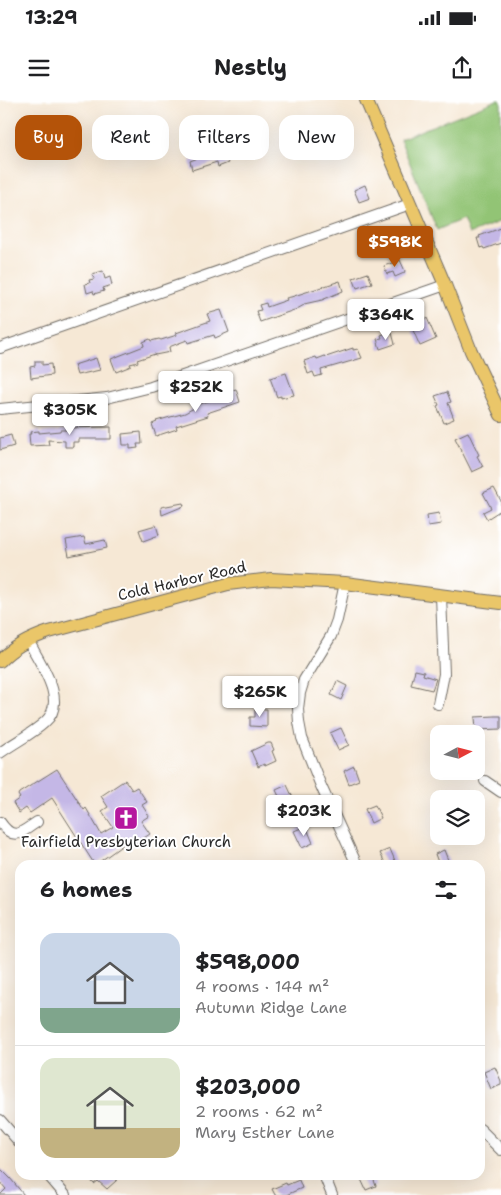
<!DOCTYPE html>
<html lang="en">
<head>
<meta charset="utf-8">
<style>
  body { margin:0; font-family:"Shantell Sans",sans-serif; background:#f6f6f6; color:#202124; height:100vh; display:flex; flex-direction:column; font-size:19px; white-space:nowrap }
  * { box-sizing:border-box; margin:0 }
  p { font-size:16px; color:#757577 }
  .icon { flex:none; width:28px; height:28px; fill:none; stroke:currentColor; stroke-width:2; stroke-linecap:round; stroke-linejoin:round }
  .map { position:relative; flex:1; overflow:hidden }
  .details { position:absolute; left:15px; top:760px; width:470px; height:320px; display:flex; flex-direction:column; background:#fff; border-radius:15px; box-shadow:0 5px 20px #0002 }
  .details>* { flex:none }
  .banner { position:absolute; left:15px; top:15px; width:471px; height:45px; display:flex; gap:10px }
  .needle { width:32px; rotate:83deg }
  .controls { position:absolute; left:430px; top:625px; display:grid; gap:10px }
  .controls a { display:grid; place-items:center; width:55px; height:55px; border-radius:10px; background:#fff; box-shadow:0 5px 20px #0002; font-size:25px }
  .price { position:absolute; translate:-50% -42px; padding:0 11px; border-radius:5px; background:#fff; color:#222; font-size:16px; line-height:32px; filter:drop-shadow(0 1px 2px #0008) }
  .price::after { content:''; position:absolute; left:50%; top:30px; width:15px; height:11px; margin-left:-8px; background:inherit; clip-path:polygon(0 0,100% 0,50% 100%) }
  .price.on { background:#b45309; color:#fff }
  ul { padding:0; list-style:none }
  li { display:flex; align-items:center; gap:15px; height:125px; padding:0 25px }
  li+li { border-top:1px solid #e0e0e0 }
  li span { display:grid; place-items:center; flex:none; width:140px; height:100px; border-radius:15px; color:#555 }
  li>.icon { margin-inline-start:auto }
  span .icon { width:60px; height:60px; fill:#fffc; stroke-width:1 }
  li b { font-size:21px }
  h2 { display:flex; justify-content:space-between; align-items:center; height:60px; padding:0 25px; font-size:21px }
  .pill { padding:0 18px; border-radius:15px; background:#fff; box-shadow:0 5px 20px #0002; font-size:18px; line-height:45px }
  .pill.on { background:#b45309; color:#fff }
  .status { display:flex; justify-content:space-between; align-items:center; height:35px; padding:0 25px; background:#fff; direction:ltr }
  .status svg { height:14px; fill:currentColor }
  header { display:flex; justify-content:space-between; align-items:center; height:65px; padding:0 25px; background:#fff; font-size:22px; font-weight:700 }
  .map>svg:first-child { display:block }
  .green { fill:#92c475; stroke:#5e7850 }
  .building { fill:#c4b7e6 }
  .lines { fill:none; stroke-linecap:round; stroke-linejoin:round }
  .minor-casing { stroke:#726d66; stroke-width:12 }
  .major-casing { stroke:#726d66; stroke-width:14 }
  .minor { stroke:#fff; stroke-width:10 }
  .major { stroke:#eac669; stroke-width:12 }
  .labels { text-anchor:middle; stroke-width:4; stroke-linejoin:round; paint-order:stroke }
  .street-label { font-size:15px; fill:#2b2b2b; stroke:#fff }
  .poi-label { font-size:15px; fill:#2b2b2b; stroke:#fff }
</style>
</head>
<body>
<div class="status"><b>13:29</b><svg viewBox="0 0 49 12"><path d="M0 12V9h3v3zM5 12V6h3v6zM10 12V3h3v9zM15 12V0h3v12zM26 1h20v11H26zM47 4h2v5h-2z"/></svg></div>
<header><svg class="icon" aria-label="menu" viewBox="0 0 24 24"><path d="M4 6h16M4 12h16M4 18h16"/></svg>Nestly<svg class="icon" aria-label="share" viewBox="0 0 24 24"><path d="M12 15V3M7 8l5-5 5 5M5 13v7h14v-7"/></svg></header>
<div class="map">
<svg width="501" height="1095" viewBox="0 0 501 1095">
  <rect width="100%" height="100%" fill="#fff"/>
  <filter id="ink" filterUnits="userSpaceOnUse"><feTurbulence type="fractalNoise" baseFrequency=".02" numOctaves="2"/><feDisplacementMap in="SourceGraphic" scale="10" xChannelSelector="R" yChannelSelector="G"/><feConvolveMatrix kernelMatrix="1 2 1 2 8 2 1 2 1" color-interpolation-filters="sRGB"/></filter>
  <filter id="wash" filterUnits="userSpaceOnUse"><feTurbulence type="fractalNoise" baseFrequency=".0096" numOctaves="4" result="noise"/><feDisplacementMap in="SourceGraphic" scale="20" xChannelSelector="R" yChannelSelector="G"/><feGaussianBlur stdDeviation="1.12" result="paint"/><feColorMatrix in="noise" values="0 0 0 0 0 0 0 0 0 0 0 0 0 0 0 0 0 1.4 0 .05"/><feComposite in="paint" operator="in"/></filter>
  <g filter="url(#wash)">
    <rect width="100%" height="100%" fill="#f6e8d5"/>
    <path class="green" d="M497,0H500L501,2V121L469,134L463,119L437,130L400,39Z"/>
    <g id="blocks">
      <path class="building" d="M152,20L156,32L146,36L142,23Z
        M244,21L254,45L240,50L231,26Z
        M342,32L348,47L337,51L332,36Z
        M222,49L228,63L218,67L217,62L192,70L190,61Z
        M365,85L370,98L359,102L354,90Z
        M501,128V143L484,149L483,147L480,148L477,138H480L479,136Z
        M400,160L405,171L404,173L395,177L393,172L387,174L384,166Z
        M103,171L105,179L110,177L112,185L103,188L104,191L94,194L93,191L87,193L85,184L90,183L89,180L94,179L92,174Z
        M368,173L372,183L357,188L353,178Z
        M340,181L343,191L322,200L304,204V205L297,209L260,222L256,211L261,210L259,205L266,203L267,207L287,200L286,198L291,197Z
        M221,210L229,232L215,238L214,235L188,243L187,240L169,247L170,252L155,255V254L137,260L138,262L130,264L131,266L116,272L111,259L144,246L143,242L150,239L151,241L159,239L161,240L177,235L176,233L210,221L207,214Z
        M427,218L436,239L420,246L412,228L420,225L422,223L421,221Z
        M389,232L390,234L392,233L395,244L380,249L377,239L382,238L381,235Z
        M353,248V250L358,249L362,258L321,270L322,275L315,277L313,272L308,274L304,261L316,257L317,259L325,256L326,257Z
        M96,258L100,270L77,275L74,265Z
        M35,261H42V265L51,264L52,275L31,278L30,267L35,266Z
        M286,273L294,295L281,298V296L277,297L270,278Z
        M236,289L240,302L207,313L208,316L176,326L177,329L156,336L152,324L157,322L156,321L185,313L194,308L193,306L223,296L222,294Z
        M447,292L451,302L448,303L454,319L444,323L437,306L439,305L435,296Z
        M111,327V339H79V342H73V347H65V341L48,340L49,345L30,346L29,334H31L30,332L39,331V333L60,331V330H66V328Z
        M141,332L142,344H137L138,348L130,349V345H123L122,334Z
        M468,332L479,355L477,356L483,367L472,372L455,338Z
        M11,335L14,346L0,350V338Z
        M494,388L501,401V410L487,419L483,412L491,408L483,393Z
        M183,403L184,406L162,415L161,407Z
        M439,413L441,424L428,426L427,415Z
        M156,425L159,435L143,441L139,430Z
        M84,437L86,444L105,440L107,448L69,456L66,440Z
        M415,570L424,572L423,575L436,579L432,590L411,585Z
        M337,581L347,586L341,600L331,595Z
        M255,609H267V627L250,626V617H255Z
        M495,616H501V629L476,630L475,617Z
        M341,628L349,645L338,650L330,633Z
        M268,643H271L274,650L272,651L276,661L265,666L264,664L258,667L251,651Z
        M354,666L359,680L349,684L344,671Z
        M57,669L84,710L86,708L101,734L113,727L102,711L108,707L101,696L125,680L132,690L137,687L147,702L142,705L149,716L141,721L150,734L130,747L127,742L95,765L52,698L30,713L26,708L19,713L13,703L20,698L18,695L19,693Z
        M287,685L295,702L284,707L276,690Z
        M375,705L381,718L371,723L365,709Z
        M306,726L313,743L302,748L294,731Z
        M390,749L396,763L386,765L380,753Z
        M444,750L450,765H439L435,754Z
        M495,967L501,981V985L491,989L484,972Z
        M0,1068L10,1078L24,1095H0L6,1089L0,1082Z
        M86,1075H113L117,1080L107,1089L98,1081L94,1084Z
        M359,1075H372L376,1086L366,1090Z
        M299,1080L302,1088L286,1095H275L272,1089L286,1083L287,1085Z"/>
    </g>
  </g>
  <g filter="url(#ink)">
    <use href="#blocks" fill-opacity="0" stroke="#726d66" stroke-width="1"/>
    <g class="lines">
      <defs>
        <path id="minor" d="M0,248L410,104
          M0,309L107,298L151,287L445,185
          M345,483L337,520L331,536L304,580L300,593L298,609L299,622L302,638L321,686L357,765
          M438,604L444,574L441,495
          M0,653C15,642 32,634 45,622C69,601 39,562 28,540
          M485,681L501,692
          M0,722C14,742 20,733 37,722
          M0,1020L20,1043
          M480,1029L501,1050
          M48,1075L65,1095
          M324,1075L332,1095"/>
        <path id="major" d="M366,0L445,185L471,251L501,315
          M0,561C13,547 31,538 49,532L228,484L271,479L345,483L501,503"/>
      </defs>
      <use href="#minor" class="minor-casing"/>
      <use href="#major" class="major-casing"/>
      <use href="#minor" class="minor"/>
      <use href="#major" class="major"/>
    </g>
  </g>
  <defs>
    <symbol id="church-square" viewBox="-11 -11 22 22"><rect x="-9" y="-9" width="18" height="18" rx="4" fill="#b5179e" stroke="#fff"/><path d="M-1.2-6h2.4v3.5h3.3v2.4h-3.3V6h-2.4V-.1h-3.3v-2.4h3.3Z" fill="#fff"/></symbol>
  </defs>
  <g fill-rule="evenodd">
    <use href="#church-square" x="112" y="704" width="28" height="28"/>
  </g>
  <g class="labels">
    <g class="street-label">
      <text transform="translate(182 481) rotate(-13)" y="5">Cold Harbor Road</text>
    </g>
    <g class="poi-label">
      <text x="126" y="747">Fairfield Presbyterian Church</text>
    </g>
  </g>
</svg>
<div class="controls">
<a><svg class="needle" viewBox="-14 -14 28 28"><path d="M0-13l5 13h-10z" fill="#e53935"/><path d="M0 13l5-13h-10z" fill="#757577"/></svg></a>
<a><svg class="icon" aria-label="layers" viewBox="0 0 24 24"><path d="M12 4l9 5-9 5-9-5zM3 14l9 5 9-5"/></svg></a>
</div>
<b class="price on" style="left:395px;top:168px">$598K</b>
<b class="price" style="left:386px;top:241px">$364K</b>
<b class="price" style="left:196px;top:313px">$252K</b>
<b class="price" style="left:70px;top:336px">$305K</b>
<b class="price" style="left:260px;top:618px">$265K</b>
<b class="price" style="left:304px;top:737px">$203K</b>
<div class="banner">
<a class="pill on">Buy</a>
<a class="pill">Rent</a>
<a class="pill">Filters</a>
<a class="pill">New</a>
</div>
<section class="details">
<h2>6 homes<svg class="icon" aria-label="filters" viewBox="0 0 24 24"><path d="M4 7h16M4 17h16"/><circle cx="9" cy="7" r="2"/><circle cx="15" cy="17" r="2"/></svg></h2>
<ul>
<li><span style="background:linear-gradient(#c9d6e8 75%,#7fa58c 0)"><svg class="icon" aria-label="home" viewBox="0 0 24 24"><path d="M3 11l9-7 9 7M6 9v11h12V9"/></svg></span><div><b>$598,000</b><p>4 rooms · 144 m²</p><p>Autumn Ridge Lane</p></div></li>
<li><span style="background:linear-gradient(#dfe7d0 70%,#c2b280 0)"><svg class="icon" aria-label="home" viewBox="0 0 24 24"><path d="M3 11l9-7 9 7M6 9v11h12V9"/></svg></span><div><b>$203,000</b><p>2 rooms · 62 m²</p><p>Mary Esther Lane</p></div></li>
</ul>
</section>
</div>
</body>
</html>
